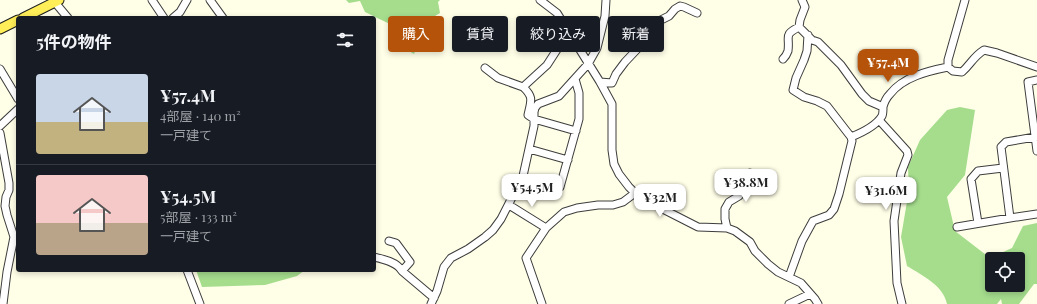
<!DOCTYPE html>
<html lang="ja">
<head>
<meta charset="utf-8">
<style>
  body { margin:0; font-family:"Playfair Display","Noto Sans JP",serif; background:#20242c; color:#f1f3f6; height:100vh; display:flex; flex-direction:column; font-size:15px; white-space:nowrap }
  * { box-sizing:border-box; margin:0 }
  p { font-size:13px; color:#9ea1a6 }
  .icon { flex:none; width:22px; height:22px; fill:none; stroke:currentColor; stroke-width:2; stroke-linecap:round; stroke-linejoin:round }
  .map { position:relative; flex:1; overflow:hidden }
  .drawer { position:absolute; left:16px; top:16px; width:360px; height:256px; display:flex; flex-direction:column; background:#171b24; border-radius:4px; box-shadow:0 2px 6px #0003 }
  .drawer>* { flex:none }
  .guide { position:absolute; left:388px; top:16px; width:380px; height:36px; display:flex; gap:8px }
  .tools { position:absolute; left:985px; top:252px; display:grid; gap:8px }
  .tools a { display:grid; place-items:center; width:40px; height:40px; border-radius:4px; background:#171b24; box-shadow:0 2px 6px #0003; font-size:20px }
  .price { position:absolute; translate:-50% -34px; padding:0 9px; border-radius:8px; background:#fff; color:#222; font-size:13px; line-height:26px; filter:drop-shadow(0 1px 2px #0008) }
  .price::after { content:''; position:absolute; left:50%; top:24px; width:12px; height:9px; margin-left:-6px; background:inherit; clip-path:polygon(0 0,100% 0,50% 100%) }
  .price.on { background:#b45309; color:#fff }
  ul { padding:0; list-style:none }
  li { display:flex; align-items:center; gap:12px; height:100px; padding:0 20px }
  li+li { border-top:1px solid #363941 }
  li span { display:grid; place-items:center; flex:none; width:112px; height:80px; border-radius:4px; color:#555 }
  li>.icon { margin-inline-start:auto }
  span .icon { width:48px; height:48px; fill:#fffc; stroke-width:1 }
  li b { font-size:17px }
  h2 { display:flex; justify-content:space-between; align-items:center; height:48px; padding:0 20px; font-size:17px }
  .tag { padding:0 14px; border-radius:4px; background:#171b24; box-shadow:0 2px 6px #0003; font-size:14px; line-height:36px }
  .tag.on { background:#b45309; color:#fff }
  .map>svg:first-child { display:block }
  .forest { fill:#a5dd8d; fill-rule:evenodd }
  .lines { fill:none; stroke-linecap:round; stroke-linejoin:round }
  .minor-casing { stroke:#3d3d3d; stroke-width:9 }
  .major-casing { stroke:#1b1b1b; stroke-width:11 }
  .minor { stroke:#fff; stroke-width:7 }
  .major { stroke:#ffee57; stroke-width:9 }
</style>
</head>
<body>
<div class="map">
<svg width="1037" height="304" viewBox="0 0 1037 304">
  <rect width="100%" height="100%" fill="#fffee7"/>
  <path class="forest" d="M346,0H440L438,2L440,13L430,19L433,33L419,41L414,54L388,39L396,27L365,12L360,1L349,3Z
    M960,107L975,110L965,175L947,197L955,231L990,258L1012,248L1023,226L1037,223V284H1034L1019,304H1002L1001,299L997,304H947C943,285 923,276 907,266L901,237L909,190L908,167L920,140L947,110ZM992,259H1018V285H992Z
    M196,270H305L297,276L265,285L202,287Z"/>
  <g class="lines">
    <defs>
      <path id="minor" d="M53,0L68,18
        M152,0L164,18
        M210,0L223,18
        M540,0L557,13L600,82L612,104V150L614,164L619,174L629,187L635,193L643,199L698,227L727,228L735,231L750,242L755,251L768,264L778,272L801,283L815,299L818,304
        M802,0L805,7L800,20L799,27L812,40L818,42L841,65L862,94L869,101L883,107
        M965,0L948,60V67L953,71L962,72C971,64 973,57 984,50L997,53L1037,67
        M173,18L180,12L187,0
        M569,31L547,65L523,87C534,97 531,101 528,115L534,119L576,131
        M783,59C785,57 787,54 788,51C790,36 783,35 799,27
        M485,68L498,78L523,87
        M0,69L18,99
        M1037,80L1028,82L1037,151
        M600,82L612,83L616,74L625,62L643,43L653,27L657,22L669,16L675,9L680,6L684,7L697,13
        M879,120L907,151L908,155L901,173L894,221L897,283L902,304
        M0,126L18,109
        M0,133L9,183V190L6,197L5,206L7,215L14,237L7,272L3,304
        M851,137C861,133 876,126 882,116C883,114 883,110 883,107C884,103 887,97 890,94C903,77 928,71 948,67
        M529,149L568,160
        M523,176L555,187H560L579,119V93L575,79
        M509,205L546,228
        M1010,218L1001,147L1006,142L1035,137
        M978,223L971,179L978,171L1003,168
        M957,227L1010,218L1037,214
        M727,228L725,219V209L729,202L739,196L750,173
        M389,241L396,243L410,262L402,271L434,298
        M374,257C383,259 397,262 402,271
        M187,270L200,304
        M789,277L802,241L813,221L829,215L834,209L839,194L852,141L851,137L827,106L817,101L804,97L793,90L796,78L804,60L807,51L808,35
        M431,304L437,291L444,267L451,258L468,249L485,237L493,230L501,219L523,176L534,126V112L535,108L538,104L559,96L588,64L597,48L605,16L606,0
        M542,304L526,258L546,228L564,212L577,208L598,205H613L623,202L635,193
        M789,304L810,294"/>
      <path id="major" d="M23,18L59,0
        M0,29L18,20"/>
    </defs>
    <use href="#minor" class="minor-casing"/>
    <use href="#major" class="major-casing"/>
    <use href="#minor" class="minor"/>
    <use href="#major" class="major"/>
  </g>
</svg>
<div class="tools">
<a><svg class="icon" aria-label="locate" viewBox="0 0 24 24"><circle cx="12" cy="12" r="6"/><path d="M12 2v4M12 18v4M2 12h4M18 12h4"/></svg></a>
</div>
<b class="price on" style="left:888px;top:83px">¥57.4M</b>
<b class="price" style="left:746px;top:203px">¥38.8M</b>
<b class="price" style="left:532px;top:208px">¥54.5M</b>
<b class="price" style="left:886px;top:211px">¥31.6M</b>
<b class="price" style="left:660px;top:218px">¥32M</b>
<div class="guide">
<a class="tag on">購入</a>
<a class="tag">賃貸</a>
<a class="tag">絞り込み</a>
<a class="tag">新着</a>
</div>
<section class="drawer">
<h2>5件の物件<svg class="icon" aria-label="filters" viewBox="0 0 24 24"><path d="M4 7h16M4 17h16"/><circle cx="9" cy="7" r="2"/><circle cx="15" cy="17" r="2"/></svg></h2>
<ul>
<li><span style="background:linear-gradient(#c9d6e8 60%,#c2b280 0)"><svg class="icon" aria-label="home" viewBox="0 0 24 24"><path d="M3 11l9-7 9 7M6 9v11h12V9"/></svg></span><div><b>¥57.4M</b><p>4部屋 · 140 m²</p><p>一戸建て</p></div></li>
<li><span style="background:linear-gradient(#f6c9c9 60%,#b9a48a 0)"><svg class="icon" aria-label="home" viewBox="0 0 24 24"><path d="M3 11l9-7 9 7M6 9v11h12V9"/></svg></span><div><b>¥54.5M</b><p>5部屋 · 133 m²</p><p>一戸建て</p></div></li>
</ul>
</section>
</div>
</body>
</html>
